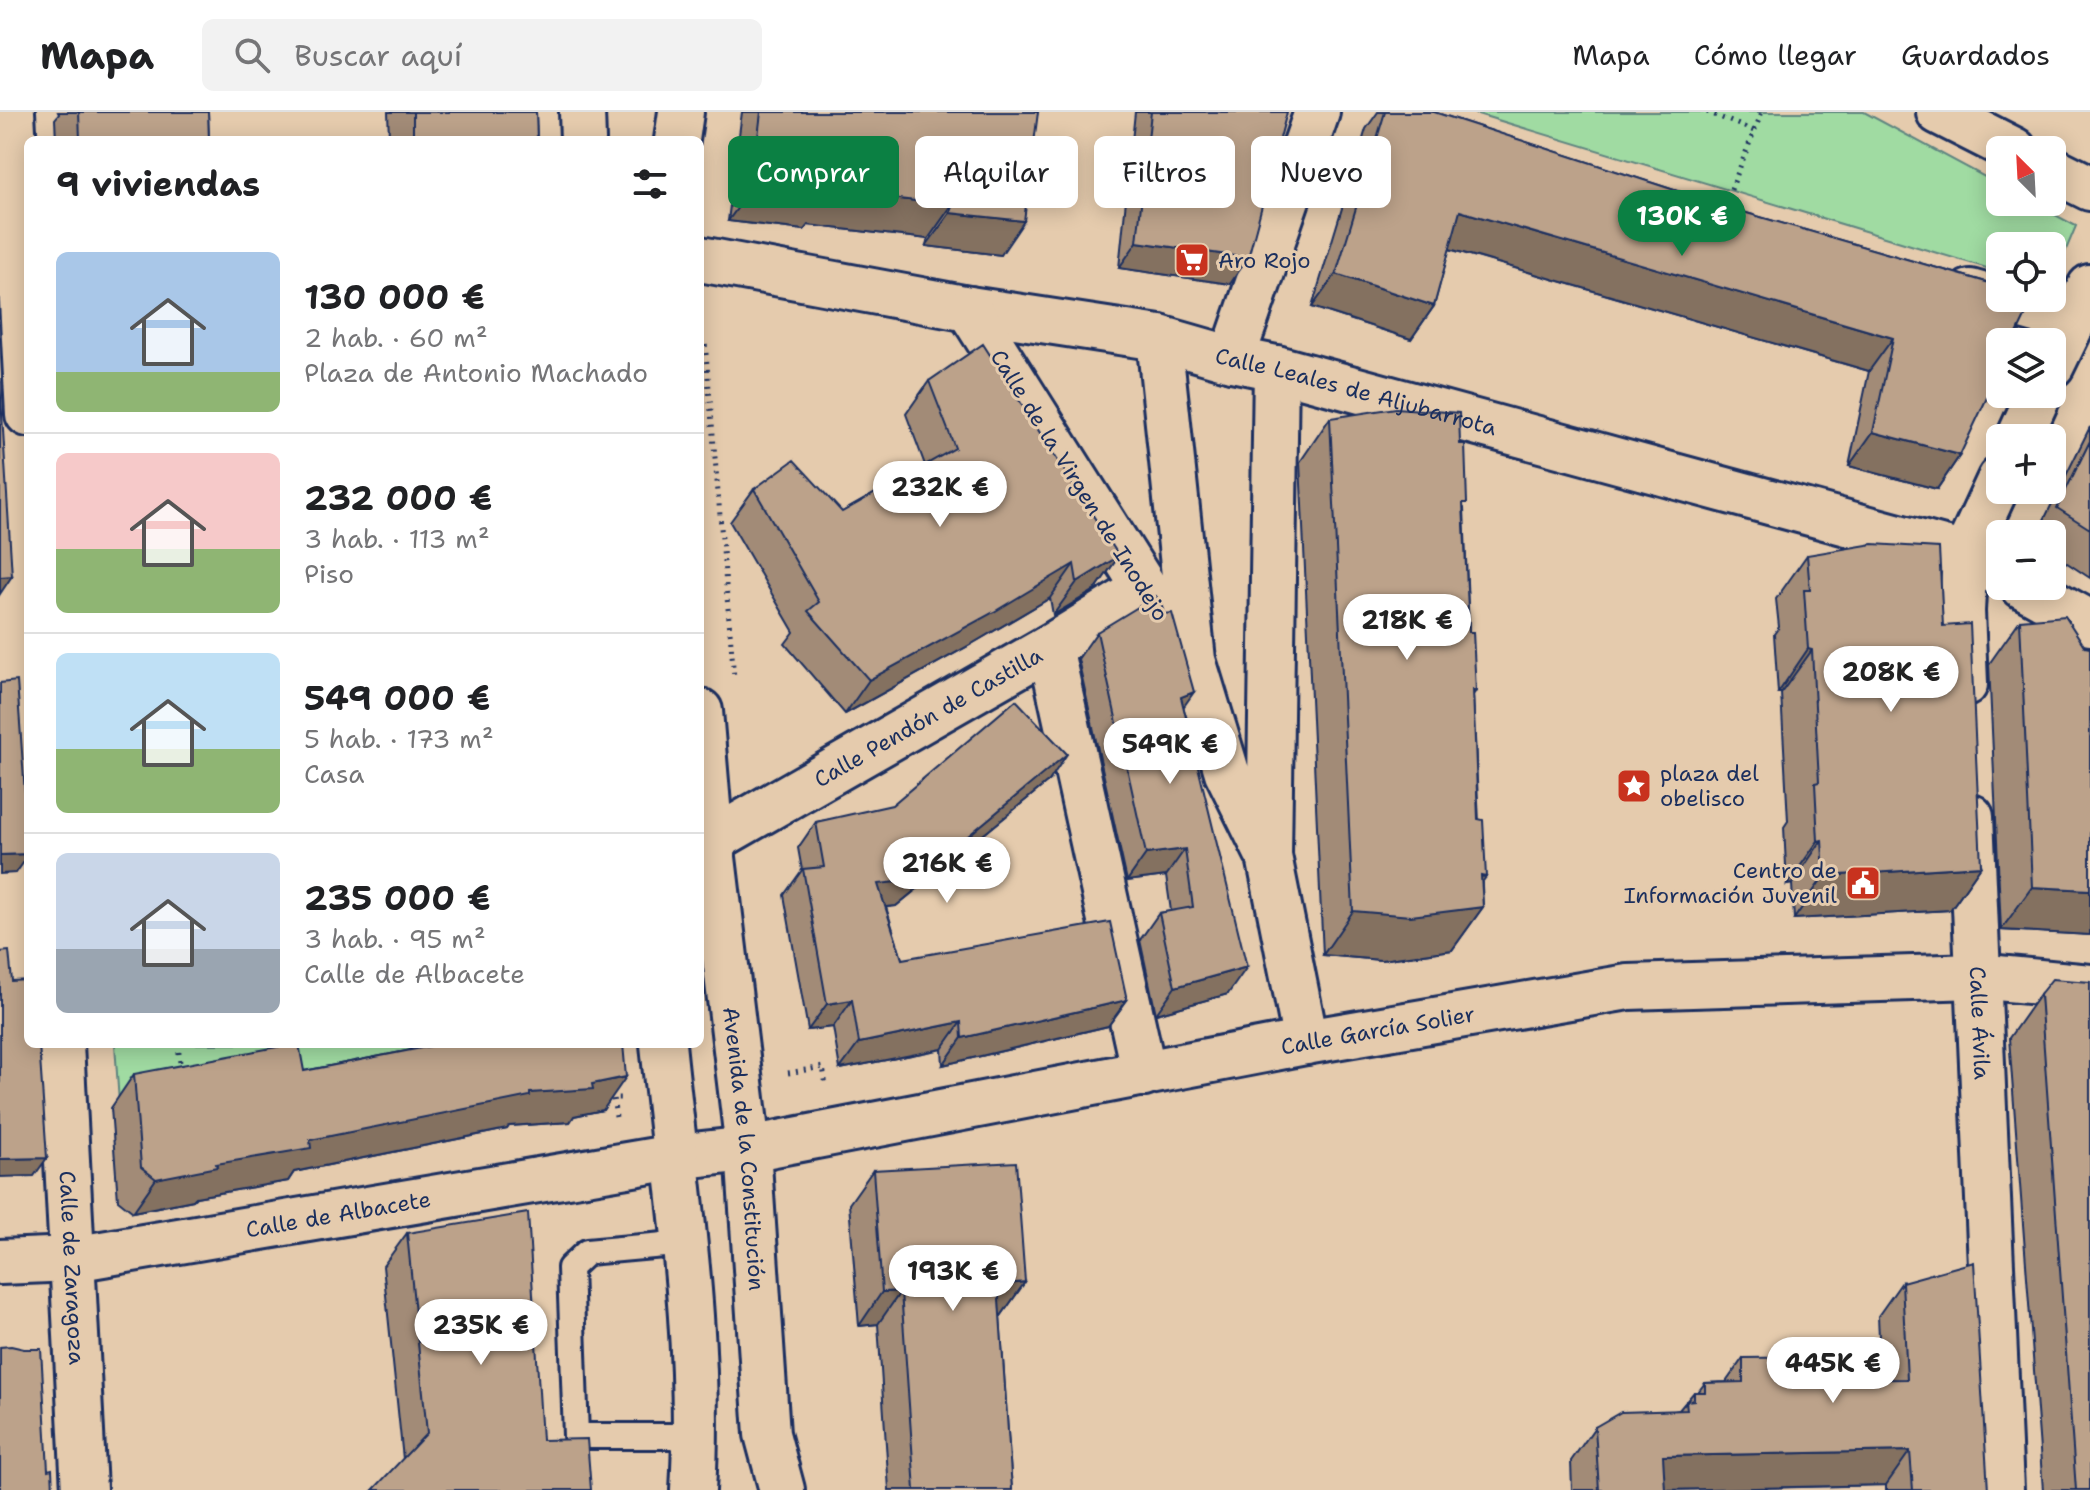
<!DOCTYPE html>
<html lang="es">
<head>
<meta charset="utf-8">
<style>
  body { margin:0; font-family:"Shantell Sans",sans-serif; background:#f2f2f2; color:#202124; height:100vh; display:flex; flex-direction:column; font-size:30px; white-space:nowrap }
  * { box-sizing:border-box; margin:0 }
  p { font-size:26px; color:#757577 }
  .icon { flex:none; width:44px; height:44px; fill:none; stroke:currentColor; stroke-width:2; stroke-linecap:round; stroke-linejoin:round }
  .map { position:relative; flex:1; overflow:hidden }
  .side { position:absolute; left:24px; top:24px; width:680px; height:912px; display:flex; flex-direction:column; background:#fff; border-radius:12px; box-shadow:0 4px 20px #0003 }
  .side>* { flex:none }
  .top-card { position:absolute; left:728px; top:24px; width:760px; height:72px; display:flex; gap:16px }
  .needle { width:52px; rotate:336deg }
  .fabs { position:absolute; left:1986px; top:24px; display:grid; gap:16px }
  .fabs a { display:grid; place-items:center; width:80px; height:80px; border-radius:12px; background:#fff; box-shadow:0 4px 20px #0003; font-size:40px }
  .price { position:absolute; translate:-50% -68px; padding:0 18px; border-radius:28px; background:#fff; color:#222; font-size:26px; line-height:52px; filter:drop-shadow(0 2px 4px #0008) }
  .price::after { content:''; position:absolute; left:50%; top:48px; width:24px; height:18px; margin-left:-12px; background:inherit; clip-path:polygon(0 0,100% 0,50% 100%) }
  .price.on { background:#0b8043; color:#fff }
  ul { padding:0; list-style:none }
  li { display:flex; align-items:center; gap:24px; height:200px; padding:0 32px }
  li+li { border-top:2px solid #e0e0e0 }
  li span { display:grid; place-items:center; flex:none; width:224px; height:160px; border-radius:12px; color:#555 }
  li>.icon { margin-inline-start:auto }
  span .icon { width:96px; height:96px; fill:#fffc; stroke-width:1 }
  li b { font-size:34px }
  h2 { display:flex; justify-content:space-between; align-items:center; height:96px; padding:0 32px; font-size:34px }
  .pill { padding:0 28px; border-radius:12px; background:#fff; box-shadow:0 4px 20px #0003; font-size:28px; line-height:72px }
  .pill.on { background:#0b8043; color:#fff }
  header { display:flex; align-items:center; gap:48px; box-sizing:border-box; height:112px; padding:0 40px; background:#fff; border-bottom:2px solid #e0e0e0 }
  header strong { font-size:38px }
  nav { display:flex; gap:44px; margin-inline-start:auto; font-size:28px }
  .search { width:560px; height:72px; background:#f2f2f2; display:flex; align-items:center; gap:20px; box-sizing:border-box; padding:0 28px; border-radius:12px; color:#757577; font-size:30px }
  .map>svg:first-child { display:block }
  .green { fill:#a0dba2; stroke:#5e8580; stroke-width:2 }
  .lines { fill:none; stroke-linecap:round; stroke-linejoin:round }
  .lane-casing { stroke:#1b2f5e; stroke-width:30 }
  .street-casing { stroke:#1b2f5e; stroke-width:50 }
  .secondary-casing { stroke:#1b2f5e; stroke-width:50 }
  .path { stroke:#1b2f5e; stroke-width:5; stroke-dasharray:2 6; stroke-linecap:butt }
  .lane { stroke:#e5cbad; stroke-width:24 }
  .street { stroke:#e5cbad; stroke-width:44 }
  .secondary { stroke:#e5cbad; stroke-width:44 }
  .wall { fill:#a28b77; stroke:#1b2f5e; stroke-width:2 }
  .shaded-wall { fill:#847161; stroke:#1b2f5e; stroke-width:2 }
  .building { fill:#bca28a; stroke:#1b2f5e; stroke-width:2 }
  .labels { text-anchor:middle; stroke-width:6; stroke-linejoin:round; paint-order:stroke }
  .poi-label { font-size:22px; fill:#1b2f5e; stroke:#e5cbad; text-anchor:start }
  .street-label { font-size:22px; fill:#1b2f5e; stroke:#e5cbad }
</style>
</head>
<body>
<header>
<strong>Mapa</strong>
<div class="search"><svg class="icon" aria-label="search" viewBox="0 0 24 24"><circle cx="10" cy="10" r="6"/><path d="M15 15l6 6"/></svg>Buscar aquí</div>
<nav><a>Mapa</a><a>Cómo llegar</a><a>Guardados</a></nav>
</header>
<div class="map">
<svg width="2090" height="1378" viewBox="0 0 2090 1378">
  <rect width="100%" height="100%" fill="#e5cbad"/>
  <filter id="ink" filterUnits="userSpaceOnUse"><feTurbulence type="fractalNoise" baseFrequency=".0125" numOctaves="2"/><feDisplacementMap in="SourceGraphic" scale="16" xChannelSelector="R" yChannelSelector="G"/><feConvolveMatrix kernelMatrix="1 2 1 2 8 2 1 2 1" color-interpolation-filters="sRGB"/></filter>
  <g filter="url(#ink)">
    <path class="green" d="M1471,0H1864L2000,73V90H2031L2076,114L2052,171V134H2000V160Z
      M115,932H408L421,963L119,991Z"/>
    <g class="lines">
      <defs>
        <path id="lane" d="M686,1131L587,1140L570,1156L576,1324H697"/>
        <g id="street">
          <path d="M12,0L28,302"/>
          <path d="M1939,0L2014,38"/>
          <path d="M2052,57L2090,76"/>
          <path id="s1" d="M700,147L969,197L1159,226L1232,247L1276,256L1965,443L2000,461"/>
          <path d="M1970,180L2072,209"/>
          <path d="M969,197L1161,502"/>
          <path d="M1159,226L1193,548L1227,660L1266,739"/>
          <path d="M1232,247L1317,0"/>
          <path d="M2052,253L2090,175"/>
          <path d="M1276,256L1269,744L1306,930"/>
          <path d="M2019,326L2039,282"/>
          <path d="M2023,474L2090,511"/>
          <path d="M1050,535L1144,962"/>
          <path d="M1965,572L1962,499L1965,443L2000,367"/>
          <path id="s2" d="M1971,705L2001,1378"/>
          <path id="s3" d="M711,729L1050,535L1144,477"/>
          <path id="s4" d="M61,932L84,1378"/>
          <path id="s5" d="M0,1150L73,1147L674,1045L748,1037L1306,930L1628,875L1977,864L2090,875"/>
        </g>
        <g id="secondary">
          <path d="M582,0L583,28"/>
          <path d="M677,28L681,0"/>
          <path id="s6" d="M700,599L711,729L748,1037L767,1322L782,1378"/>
          <path d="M663,932C678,1080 702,1229 693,1378"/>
        </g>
      </defs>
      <use href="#lane" class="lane-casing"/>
      <use href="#street" class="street-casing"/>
      <use href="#secondary" class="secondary-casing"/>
      <path class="path" d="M1707,0L1754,19
        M1722,100L1762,0
        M700,230H705L734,566
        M178,932L181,960
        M406,932L408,936
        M788,961L823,955L826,974
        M616,1005L613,986H620"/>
      <use href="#lane" class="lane"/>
      <use href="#street" class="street"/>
      <use href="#secondary" class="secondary"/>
    </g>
    <path class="wall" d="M58,0H208L209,28H56L55,7L59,2Z
      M388,0H536L537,28L389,25Z
      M742,0H1038L1001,143L926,134L928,127L808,113L804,118L728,109Z
      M1135,0H1287L1230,172L1119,156Z
      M1378,0H1434L1736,98L2000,174L1960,343L1937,377L1849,354L1869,259L1449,137L1434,194L1411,227L1312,195L1366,17Z
      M929,269L1119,444L1095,478L1053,503L1050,486L970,533L845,602L785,532L794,520L730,410L754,377L842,400L925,353L906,302Z
      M1330,306L1464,396L1469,520L1476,579L1473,583L1483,795L1452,838L1381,848L1323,843L1300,350Z
      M2090,315V466L2052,441V422H2037Z
      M1807,443L1943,514L1981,754L1950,798L1794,807L1792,772L1787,773L1784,715L1788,709L1781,581H1778L1774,522L1779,515L1776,487Z
      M2020,508L2085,535L2090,823L2001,818L1989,552Z
      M1097,520L1183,595L1228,882L1156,902L1140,828L1159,801L1171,799L1166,764L1127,769L1078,547Z
      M1049,669L896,794L886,795L902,847L1127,888L1108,914L943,953L942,937L840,957L833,915L808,918L784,783L802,758L798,736L816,710Z
      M2040,882L2090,1378H2043L2009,926Z
      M411,932H623L603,998L574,1004L570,1010L509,1014L507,1017L294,1060L288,1069L196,1085L193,1088L133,1100L118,1088L111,996L134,962L304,959L411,938Z
      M873,1058L1025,1170L1001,1204H1000L1012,1378H889L878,1212L859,1214L849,1092Z
      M407,1121L542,1328L403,1347L383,1154Z
      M1902,1170L1988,1378H1886V1373L1665,1378H1572L1571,1349L1595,1315L1679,1298L1694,1280H1698L1705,1271L1726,1270L1743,1246L1823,1268L1881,1267L1878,1204Z"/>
    <path class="shaded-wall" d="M752,76L829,79L952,93L928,127L808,113L804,118L728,109Z
      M1460,99L1893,226L1869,259L1436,133Z
      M950,101L1024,109L1001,143L926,134Z
      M1137,130L1248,146L1230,172L1119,156Z
      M1336,162L1434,194L1411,227L1312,195Z
      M1873,320L1960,343L1937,377L1849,354Z
      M1119,444L1095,478L1053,503L1077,470Z
      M1074,452L1050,486L970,533L845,602L869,568Z
      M12,464L0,482V465Z
      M1808,537L1812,538L1781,581H1778Z
      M1194,580L1175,607L1181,585Z
      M1067,642L1049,669L896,794L859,798L878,772Z
      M1822,728L1792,772L1787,773L1818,729Z
      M1185,737L1166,764L1127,769L1146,742Z
      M28,742V744L16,761L0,762V743Z
      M1981,754L1950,798L1794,807L1824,764Z
      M1481,764L1486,765L1463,797L1483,795L1452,838L1381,848L1323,843L1353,799Z
      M2032,775L2090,778V823L2001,818Z
      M1247,855L1228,882L1156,902L1175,875Z
      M852,888L833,915L808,918L827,892Z
      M1127,888L1108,914L943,953L962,926Z
      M961,910L942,937L840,957L859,931Z
      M626,965L603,998L574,1004L570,1010L509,1014L507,1017L294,1060L288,1069L196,1085L193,1088L133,1100L156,1067L310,1028L530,981L592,972Z
      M47,1046L34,1064L0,1065V1047Z
      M1025,1170L1001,1204L974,1206L998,1173Z
      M901,1179L878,1212L859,1214L882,1180Z
      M1910,1339L1886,1373L1663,1378V1344Z"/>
    <path class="building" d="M79,0H208L209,28H80Z
      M413,0H536L537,28H331L413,24Z
      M761,0H1038L1024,109L950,101L952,93L829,79L828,85L752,76Z
      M1151,0H1287L1248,146L1137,130Z
      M1385,0H1434L1736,98L2000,174V186H2034L2013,230H2000V258L1960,343L1873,320L1893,226L1460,99L1434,194L1336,162Z
      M983,232L1119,444L1077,470L1074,452L994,500L869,568L808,499L819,490L754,377L794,348L842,400L955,336L929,269Z
      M0,269L12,464L0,465Z
      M1396,296L1459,301L1460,332H1465L1467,391H1463L1469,520H1473L1476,579L1473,578L1478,707L1483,708L1486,765L1481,764L1483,795L1411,804L1353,799L1330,306Z
      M2090,329V417L2057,396Z
      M1873,432L1939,436L1943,514L1970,512L1981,754L1824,764L1822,728L1818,729L1815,671L1819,670L1812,538L1808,537L1804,478H1810L1807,443Z
      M1156,484L1161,491L1164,502L1172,501L1194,580L1181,585L1247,855L1175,875L1159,801L1193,795L1185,737L1146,742L1097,520Z
      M2065,504L2085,535L2090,536V778L2032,775L2020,508Z
      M17,569L28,724V742L0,743V571Z
      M1016,588L1067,642L915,768L878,772L902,847L1110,810L1127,888L962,926L961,910L859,931L852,888L827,892L803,757L824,755L816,710L892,693Z
      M9,839L12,869L28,868V932H39L47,1046L0,1047V840Z
      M2052,867L2090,870V1378H2076L2040,882Z
      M293,932H299L304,959L437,933V932H623L626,965L592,972L593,977L530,981V984L310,1028L311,1036L216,1052L217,1055L156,1067L141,1055L134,962Z
      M1016,1050L1025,1170L998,1173L1012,1378H915L901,1179L882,1180L873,1058Z
      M528,1101L542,1328L587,1327L591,1378H373L427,1321L407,1121Z
      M1974,1150L1988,1378H1913L1910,1339L1663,1344L1665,1378H1599L1595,1315L1621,1300L1687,1298L1686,1289L1694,1288V1280H1705V1271L1743,1270V1246L1823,1245V1268L1907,1267L1902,1170Z
      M11,1234L24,1237H41L48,1358L52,1357L53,1378H0V1235Z"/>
  </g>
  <defs>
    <symbol id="supermarket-square" viewBox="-11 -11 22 22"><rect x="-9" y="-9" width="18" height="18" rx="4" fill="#c8321e" stroke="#e5cbad"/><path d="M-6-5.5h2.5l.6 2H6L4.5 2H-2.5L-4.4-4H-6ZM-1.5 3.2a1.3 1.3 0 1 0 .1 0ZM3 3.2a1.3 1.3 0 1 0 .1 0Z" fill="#fff"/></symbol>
    <symbol id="sight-square" viewBox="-11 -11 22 22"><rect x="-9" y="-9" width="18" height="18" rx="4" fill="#c8321e" stroke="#e5cbad"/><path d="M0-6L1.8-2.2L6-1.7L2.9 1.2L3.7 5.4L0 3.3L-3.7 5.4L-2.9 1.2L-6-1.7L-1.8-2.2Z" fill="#fff"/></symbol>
    <symbol id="civic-square" viewBox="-11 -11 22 22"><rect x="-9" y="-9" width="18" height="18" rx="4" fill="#c8321e" stroke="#e5cbad"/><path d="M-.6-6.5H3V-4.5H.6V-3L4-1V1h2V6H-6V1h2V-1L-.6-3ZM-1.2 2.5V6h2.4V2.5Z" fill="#fff"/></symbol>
  </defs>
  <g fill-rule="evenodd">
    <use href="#supermarket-square" x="1172" y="128" width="40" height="40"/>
    <use href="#sight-square" x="1614" y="654" width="40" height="40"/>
    <use href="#civic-square" x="1843" y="751" width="40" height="40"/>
  </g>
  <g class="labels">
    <g class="poi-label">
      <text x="1218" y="156">Aro Rojo</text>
      <text x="1660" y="669">plaza del<tspan x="1660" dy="25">obelisco</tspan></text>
      <text x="1837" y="766" text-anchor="end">Centro de<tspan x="1837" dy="25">Información Juvenil</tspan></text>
    </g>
    <g class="street-label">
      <text dy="8" stroke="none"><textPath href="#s1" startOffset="670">Calle Leales de Aljubarrota</textPath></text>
      <text transform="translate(1080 373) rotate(58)" y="8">Calle de la Virgen de Inodejo</text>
      <text dy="8" stroke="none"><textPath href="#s3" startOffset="250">Calle Pendón de Castilla</textPath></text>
      <text dy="8" stroke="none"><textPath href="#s2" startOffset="206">Calle Ávila</textPath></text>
      <text dy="8" stroke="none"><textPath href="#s5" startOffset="1398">Calle García Solier</textPath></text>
      <text dy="8" stroke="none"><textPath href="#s6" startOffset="440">Avenida de la Constitución</textPath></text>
      <text dy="8" stroke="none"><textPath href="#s5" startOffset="342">Calle de Albacete</textPath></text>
      <text dy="8" stroke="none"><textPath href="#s4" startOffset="224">Calle de Zaragoza</textPath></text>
    </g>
  </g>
</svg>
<div class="fabs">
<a><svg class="needle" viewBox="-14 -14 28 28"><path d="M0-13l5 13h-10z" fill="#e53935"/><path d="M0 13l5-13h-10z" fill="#757577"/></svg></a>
<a><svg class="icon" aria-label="locate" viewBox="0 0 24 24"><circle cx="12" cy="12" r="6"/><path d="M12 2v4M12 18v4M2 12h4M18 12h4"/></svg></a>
<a><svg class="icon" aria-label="layers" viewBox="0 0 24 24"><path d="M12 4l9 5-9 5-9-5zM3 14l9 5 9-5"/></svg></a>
<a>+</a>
<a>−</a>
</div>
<b class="price on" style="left:1682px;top:146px">130K €</b>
<b class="price" style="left:940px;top:417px">232K €</b>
<b class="price" style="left:1407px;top:550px">218K €</b>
<b class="price" style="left:1891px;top:602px">208K €</b>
<b class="price" style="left:1170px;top:674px">549K €</b>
<b class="price" style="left:947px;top:793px">216K €</b>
<b class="price" style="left:953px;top:1201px">193K €</b>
<b class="price" style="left:481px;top:1255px">235K €</b>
<b class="price" style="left:1833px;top:1293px">445K €</b>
<div class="top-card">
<a class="pill on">Comprar</a>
<a class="pill">Alquilar</a>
<a class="pill">Filtros</a>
<a class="pill">Nuevo</a>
</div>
<section class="side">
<h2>9 viviendas<svg class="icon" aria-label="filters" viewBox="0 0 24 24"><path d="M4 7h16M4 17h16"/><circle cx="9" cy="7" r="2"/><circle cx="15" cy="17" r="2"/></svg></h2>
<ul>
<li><span style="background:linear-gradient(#a9c7e8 75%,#8fb573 0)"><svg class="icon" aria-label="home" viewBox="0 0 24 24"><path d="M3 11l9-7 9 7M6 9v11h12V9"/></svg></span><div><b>130 000 €</b><p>2 hab. · 60 m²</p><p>Plaza de Antonio Machado</p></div></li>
<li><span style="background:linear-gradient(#f6c9c9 60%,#8fb573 0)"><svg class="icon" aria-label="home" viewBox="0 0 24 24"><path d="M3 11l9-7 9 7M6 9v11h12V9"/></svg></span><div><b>232 000 €</b><p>3 hab. · 113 m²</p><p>Piso</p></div></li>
<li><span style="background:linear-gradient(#bfe0f5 60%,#8fb573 0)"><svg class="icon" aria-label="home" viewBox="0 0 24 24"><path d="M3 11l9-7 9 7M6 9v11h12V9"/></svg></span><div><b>549 000 €</b><p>5 hab. · 173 m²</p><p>Casa</p></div></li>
<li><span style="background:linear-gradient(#c9d6e8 60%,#9aa5b1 0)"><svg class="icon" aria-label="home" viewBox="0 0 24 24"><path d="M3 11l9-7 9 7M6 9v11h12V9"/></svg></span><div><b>235 000 €</b><p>3 hab. · 95 m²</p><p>Calle de Albacete</p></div></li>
</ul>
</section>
</div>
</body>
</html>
